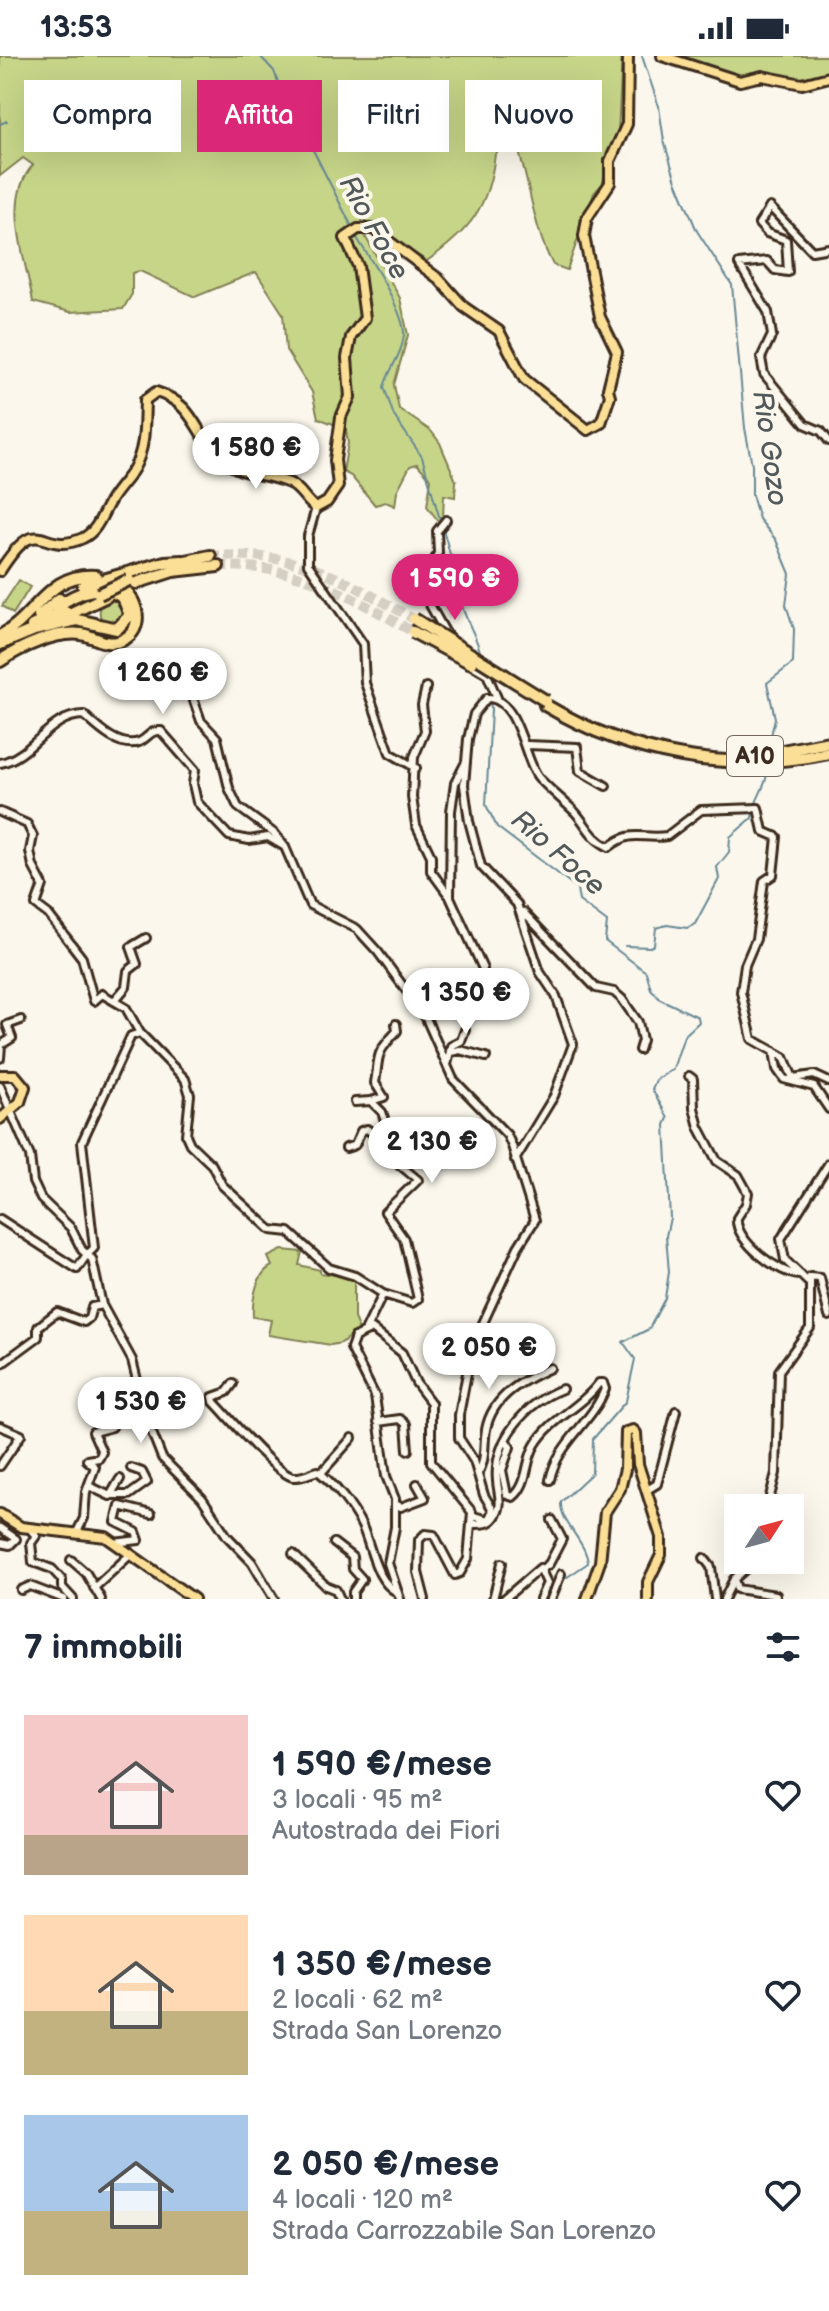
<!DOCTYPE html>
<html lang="it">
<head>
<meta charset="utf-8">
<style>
  body { margin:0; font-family:"Balsamiq Sans",sans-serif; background:#f6f6f7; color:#1f2937; height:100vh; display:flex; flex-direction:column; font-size:30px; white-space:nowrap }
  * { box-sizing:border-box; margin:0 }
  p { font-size:26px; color:#747a83 }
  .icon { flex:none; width:44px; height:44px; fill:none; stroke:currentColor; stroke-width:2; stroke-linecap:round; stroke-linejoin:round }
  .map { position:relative; height:1543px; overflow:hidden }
  .sheet { display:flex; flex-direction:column; background:#fff; flex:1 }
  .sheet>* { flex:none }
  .top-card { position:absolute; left:24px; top:24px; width:782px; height:72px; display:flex; gap:16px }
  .needle { width:52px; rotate:54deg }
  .controls { position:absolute; left:724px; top:1438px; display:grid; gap:16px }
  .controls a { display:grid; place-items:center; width:80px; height:80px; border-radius:0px; background:#fff; box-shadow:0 8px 32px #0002; font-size:40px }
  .price { position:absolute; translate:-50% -68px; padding:0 18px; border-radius:28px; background:#fff; color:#222; font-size:26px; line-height:52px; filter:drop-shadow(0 2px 4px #0008) }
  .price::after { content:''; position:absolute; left:50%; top:48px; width:24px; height:18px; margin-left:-12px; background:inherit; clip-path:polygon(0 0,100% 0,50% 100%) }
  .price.selected { background:#db2777; color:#fff }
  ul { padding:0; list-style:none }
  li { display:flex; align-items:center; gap:24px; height:200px; padding:0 24px }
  li span { display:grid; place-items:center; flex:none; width:224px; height:160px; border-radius:0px; color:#555 }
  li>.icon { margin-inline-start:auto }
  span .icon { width:96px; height:96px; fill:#fffc; stroke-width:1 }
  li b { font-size:34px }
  h2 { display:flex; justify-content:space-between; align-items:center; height:96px; padding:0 24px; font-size:34px }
  .chip { padding:0 28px; border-radius:0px; background:#fff; box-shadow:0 8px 32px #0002; font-size:28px; line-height:72px }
  .chip.selected { background:#db2777; color:#fff }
  .status { display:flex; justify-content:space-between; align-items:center; height:56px; padding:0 40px; background:#fff; direction:ltr }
  .status svg { height:22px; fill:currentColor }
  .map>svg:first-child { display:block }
  .green { fill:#c7d589; stroke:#818054; stroke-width:2 }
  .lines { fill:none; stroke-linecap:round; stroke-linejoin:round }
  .stream { stroke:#678895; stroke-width:2 }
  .highway-tunnel { stroke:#d5cec3; stroke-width:10; stroke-dasharray:10 5; stroke-linecap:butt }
  .minor-casing { stroke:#3b2a1e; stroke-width:12 }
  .major-casing { stroke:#3b2a1e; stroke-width:14 }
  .highway-casing { stroke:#3b2a1e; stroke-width:16 }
  .minor { stroke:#fbf7ec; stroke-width:6 }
  .major { stroke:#fbdf96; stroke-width:8 }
  .highway { stroke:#fbdf96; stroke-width:10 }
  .highway-bridge-casing { stroke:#3b2a1e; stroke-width:16; stroke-linecap:butt }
  .highway-bridge { stroke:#fbdf96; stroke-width:10 }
  .labels { text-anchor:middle; stroke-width:8; stroke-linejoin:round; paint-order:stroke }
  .shield { fill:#fbf7ec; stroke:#75685c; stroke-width:2 }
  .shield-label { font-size:24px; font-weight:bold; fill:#3b2a1e }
  .water-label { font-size:28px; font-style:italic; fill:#51595a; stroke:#fbf7ec }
</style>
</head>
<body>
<div class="status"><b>13:53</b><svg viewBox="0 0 49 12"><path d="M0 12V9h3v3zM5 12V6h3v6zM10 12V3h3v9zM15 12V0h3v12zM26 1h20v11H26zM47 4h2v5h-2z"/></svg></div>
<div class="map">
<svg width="829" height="1543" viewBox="0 0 829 1543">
  <rect width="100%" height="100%" fill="#fbf7ec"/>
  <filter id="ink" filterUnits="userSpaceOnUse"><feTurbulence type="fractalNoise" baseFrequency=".0125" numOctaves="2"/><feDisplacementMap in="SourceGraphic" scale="16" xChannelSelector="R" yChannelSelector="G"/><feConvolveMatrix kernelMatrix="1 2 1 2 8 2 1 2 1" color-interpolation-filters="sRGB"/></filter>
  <g filter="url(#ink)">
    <path class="green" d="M0,0H622L618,77L608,95L603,127L594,137L567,214L553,209C532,170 530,123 514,81L495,98C489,152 469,175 427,205L362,164L366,182L400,242L408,279L394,329L399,353L431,375L440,387L456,425L455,441L444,439L443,462L439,466L427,450L431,423L417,408L410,410L397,435L395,450L386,446L375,449L351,420L343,416L348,387L346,373L318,362L312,336L286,294L283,258L256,216L195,241L140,215L132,217V238L123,253L70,256L33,246C27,206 1,145 33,109L23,102L0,120Z
      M670,0H829V17L795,25L770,17L741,22Z
      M19,524L30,531L13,558L2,550Z
      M117,539L127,555L115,570L101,566L99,551Z
      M282,1194L302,1196L299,1209L320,1214V1217L354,1221V1262L359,1274L341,1287L331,1289L268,1279L271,1264L253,1261C252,1241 257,1217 272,1210L268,1201Z"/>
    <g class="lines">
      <path class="stream" d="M260,0L274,15L287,52L307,82L353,173
        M642,0L659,51L664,85L676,125L697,175L732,229L745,372L752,409V439L759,463L776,484L790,518L786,549L794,573L793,607L767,627L775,662L768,693
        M0,68L7,65
        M355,179C368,199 405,256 404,279C402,299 389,313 384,331L394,360L422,401L441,467
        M443,473L450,498L464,514C446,541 477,573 481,600
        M482,618L490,637L491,654L486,749L497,771L569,826L577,833L579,845L607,866L605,885L646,916L651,933L660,943L698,961L699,966L684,980L673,1013L656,1024L652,1033L668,1062L665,1069L670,1162L666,1180L669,1216L665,1242L649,1273L623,1286L635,1303L626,1345L593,1383L592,1417L561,1446C560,1467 586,1485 588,1507L560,1526
        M625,890L650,891L654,889L656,872L667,869L687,872L695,868L719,823L717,811L729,796L730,781L752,762C754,740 770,730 767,707"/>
      <path class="highway-tunnel" d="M210,500C299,495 339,521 414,563
        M218,510C298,509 346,537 413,576
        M14,591L31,575"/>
      <defs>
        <path id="minor" d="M829,192L812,195L770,151L759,168L767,177L786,184L788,216L775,214L767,205L739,208L768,256L772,279L761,302L764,318L805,368L821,375L829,385
          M316,452L308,480V508L363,588L365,627L390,697L416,712
          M446,464L437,475L438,497L421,533L448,581
          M470,608L487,618L498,644
          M426,631L422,649L425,675L414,701L412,741L416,769L431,800V815L450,841
          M194,645L201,665L217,682L229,732L238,751L275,778L285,791L310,849L357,873L378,896L425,960L453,1023L507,1079L512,1090L535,1164L518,1191L472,1291L459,1359V1382L474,1405L484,1439L493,1454L488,1464L473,1460
          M527,689L577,691L580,715L606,730
          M0,707C33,701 48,659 84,659C97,671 119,693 139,686C149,682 149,674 161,675L195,714L193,728L197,746L229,780L249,784L268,781L285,791
          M465,708L455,727L451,755L450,841L483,913L476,931L478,951L485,955
          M0,756L27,768L33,780L30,795L33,810L43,829L36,849L48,858L82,902L94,945L102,938L126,952L140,977
          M523,856L596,932L614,936L622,943L638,966L642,984L639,994
          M114,945L126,931L128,915L137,908L131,891L146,882
          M774,995L777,1013L784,1023L814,1031L829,1053
          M451,996L460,994L486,1001
          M0,1002L1,989L12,982L7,969L21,964
          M447,1009L451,990L461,985L465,974
          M689,1020L693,1023L694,1052L699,1071L717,1105L738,1119L748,1137L746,1148L737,1162C734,1185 780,1219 801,1219
          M0,1030L30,1100L33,1126L41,1143L71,1172L82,1194L92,1203L102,1249L132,1304L147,1364L162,1402L202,1442L227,1480L252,1506L274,1543
          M355,1046L371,1045
          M346,1092L355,1089L361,1075L367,1073L395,1096
          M515,1104L554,1040L573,988L556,940L540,916L517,848L481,810L469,765L464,729L468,683L474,658L487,642C519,641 524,706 539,722C550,734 563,744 575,756C588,770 590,782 609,791C634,772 640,784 667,780L701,754L758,752L763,775L777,781L773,819L764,825L756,883L745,909L741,936L752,983L784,1001L793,1022L814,1019L829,1026
          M0,1163L77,1213L88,1197
          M89,1197L94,1192L82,1086L131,980L140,977L185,1023L190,1039L186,1079L190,1088L212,1109L222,1129L271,1174L289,1176L329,1212L355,1220L383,1238L366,1273
          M808,1226L785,1204L781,1183L829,1107
          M383,1238L412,1247L418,1243L404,1183L385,1156L418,1124L400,1109L382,1056L371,1045L384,1041L375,1027C380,997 374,1000 397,975L396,968
          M0,1309L38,1281V1271L57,1256L84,1266L89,1262L92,1251L102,1249
          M233,1328L227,1336L213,1341L214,1346C228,1360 276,1418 293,1421C302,1422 310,1417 318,1415C335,1429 352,1450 362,1470C372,1492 375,1525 397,1536
          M378,1366L400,1363L406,1368L408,1394
          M0,1370L21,1379L0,1410
          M506,1385L510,1391L502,1414L507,1439L513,1441C529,1428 525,1405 535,1389C551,1362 581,1352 599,1327H603
          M321,1417L352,1382
          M478,1417C485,1407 484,1393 485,1381C488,1343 519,1326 550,1312
          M550,1424C557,1387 592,1367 605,1333L603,1327
          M89,1430L110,1440L120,1423
          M647,1434L657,1428L676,1355
          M112,1439H129L147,1426L142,1416L131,1412
          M395,1448L401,1451L425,1442L417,1428
          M767,1452L776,1417L779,1315L810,1272V1221L820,1222L829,1260
          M471,1468C479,1468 489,1469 494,1462C504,1450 498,1439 497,1425C493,1384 526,1347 562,1333
          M0,1472L16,1483L10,1489L0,1487
          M30,1473L36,1480L31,1487L33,1506L52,1513L62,1524V1531L73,1543
          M77,1476L84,1462L86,1436L95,1411L87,1404L99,1402L102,1396L93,1376L112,1371L104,1366L105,1348H123
          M114,1487L139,1484L136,1476L116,1466L120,1450L151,1458
          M334,1487L352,1501L353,1513L362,1523L353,1536V1543
          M293,1498L326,1530L336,1534L340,1543
          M704,1502L711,1511L715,1543
          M71,1504L86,1517L101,1543
          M542,1513L549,1508L562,1483L552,1464
          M734,1523L737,1533L776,1539V1543
          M94,1532L131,1498
          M21,1534L30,1530L64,1543
          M400,1543L388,1507L395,1471V1443L386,1420L375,1340L351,1292L355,1281L372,1273L402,1297L416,1327L431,1347V1406L472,1456L468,1503L460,1517L455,1519L434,1479L425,1478L419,1484L418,1516L425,1543
          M493,1543L502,1507
          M504,1543L540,1512L547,1527L540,1543
          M551,1543L561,1518
          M724,1543L734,1523L756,1504"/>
        <path id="major" d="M662,0L740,25L762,20L802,28L829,21
          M0,515C41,451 39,502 83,482C99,474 103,455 112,442C119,431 128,423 134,412C146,391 144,367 145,344L156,336C197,348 194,381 224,405C244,420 267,417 289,427C301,432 305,445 316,452L327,446L338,430L335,404L341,361L350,341L347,302L351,281L365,262L358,210L345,182L358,173H373L439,223L464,251L499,275L524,323L588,374L601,367L610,340L608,333L617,296L600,261L584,180L587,162L610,127V105L627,68L628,0
          M0,1019H15L25,1031L20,1046L0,1063
          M0,1458L21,1471L106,1481L194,1543
          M587,1543L600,1506L605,1456L620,1433L625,1413L626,1376L633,1374L636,1377L638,1408L661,1481V1499L648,1526V1543"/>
        <path id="highway" d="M176,507L210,500
          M136,527L173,515L218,510
          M83,530L165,506L182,505
          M39,560L59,543
          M61,562L107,540
          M32,570L65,555
          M35,574L77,564L117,573L130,559L123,542C101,525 76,537 56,551
          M0,580C37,561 47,516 96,520
          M0,588L39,572
          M0,605C21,591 55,575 81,578C94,580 104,589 117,586C145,578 140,548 123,532L115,531
          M545,649C631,700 730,718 829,697
          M756,700L829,686"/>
      </defs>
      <use href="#minor" class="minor-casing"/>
      <use href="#major" class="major-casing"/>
      <use href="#highway" class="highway-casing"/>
      <use href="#minor" class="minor"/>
      <use href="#major" class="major"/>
      <use href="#highway" class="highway"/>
      <defs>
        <path id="highway-bridge" d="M99,538L129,524
          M414,563L546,645
          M413,576L471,607"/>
      </defs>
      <use href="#highway-bridge" class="highway-bridge-casing"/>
      <use href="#highway-bridge" class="highway-bridge"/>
    </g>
  </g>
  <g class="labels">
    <rect class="shield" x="727" y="680" width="56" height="40" rx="6"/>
    <g class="shield-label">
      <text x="755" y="708">A10</text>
    </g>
    <g class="water-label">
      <text transform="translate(375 171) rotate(61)" y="10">Rio Foce</text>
      <text transform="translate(771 392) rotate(82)" y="10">Rio Gozo</text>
      <text transform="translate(559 796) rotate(41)" y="10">Rio Foce</text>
    </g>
  </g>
</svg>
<div class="controls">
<a><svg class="needle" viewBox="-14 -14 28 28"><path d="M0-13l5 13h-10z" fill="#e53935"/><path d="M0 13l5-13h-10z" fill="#747a83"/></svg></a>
</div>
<b class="price" style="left:256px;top:435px">1 580 €</b>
<b class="price selected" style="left:455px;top:566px">1 590 €</b>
<b class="price" style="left:163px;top:660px">1 260 €</b>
<b class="price" style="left:466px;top:980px">1 350 €</b>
<b class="price" style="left:432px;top:1129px">2 130 €</b>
<b class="price" style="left:489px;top:1335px">2 050 €</b>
<b class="price" style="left:141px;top:1389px">1 530 €</b>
<div class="top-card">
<a class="chip">Compra</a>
<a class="chip selected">Affitta</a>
<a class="chip">Filtri</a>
<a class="chip">Nuovo</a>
</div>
</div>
<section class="sheet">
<h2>7 immobili<svg class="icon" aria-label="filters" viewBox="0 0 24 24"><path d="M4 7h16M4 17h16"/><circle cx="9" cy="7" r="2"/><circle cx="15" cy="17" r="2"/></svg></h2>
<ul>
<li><span style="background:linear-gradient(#f6c9c9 75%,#b9a48a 0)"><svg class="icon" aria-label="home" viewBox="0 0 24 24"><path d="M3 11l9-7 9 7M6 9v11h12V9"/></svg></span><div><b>1 590 €/mese</b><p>3 locali · 95 m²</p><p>Autostrada dei Fiori</p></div><svg class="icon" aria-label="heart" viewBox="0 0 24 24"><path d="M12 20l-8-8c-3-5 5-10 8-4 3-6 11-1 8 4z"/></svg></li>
<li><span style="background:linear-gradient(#ffd9b3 60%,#c2b280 0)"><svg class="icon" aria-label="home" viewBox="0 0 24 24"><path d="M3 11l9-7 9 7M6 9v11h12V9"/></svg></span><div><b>1 350 €/mese</b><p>2 locali · 62 m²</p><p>Strada San Lorenzo</p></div><svg class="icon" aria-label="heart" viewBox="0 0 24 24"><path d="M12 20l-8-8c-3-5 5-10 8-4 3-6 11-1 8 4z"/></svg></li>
<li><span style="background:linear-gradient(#a9c7e8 60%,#c2b280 0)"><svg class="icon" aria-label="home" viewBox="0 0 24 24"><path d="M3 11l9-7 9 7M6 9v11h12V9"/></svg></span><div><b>2 050 €/mese</b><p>4 locali · 120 m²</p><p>Strada Carrozzabile San Lorenzo</p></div><svg class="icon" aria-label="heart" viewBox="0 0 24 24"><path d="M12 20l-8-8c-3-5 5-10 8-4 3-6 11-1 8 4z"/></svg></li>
</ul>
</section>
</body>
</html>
